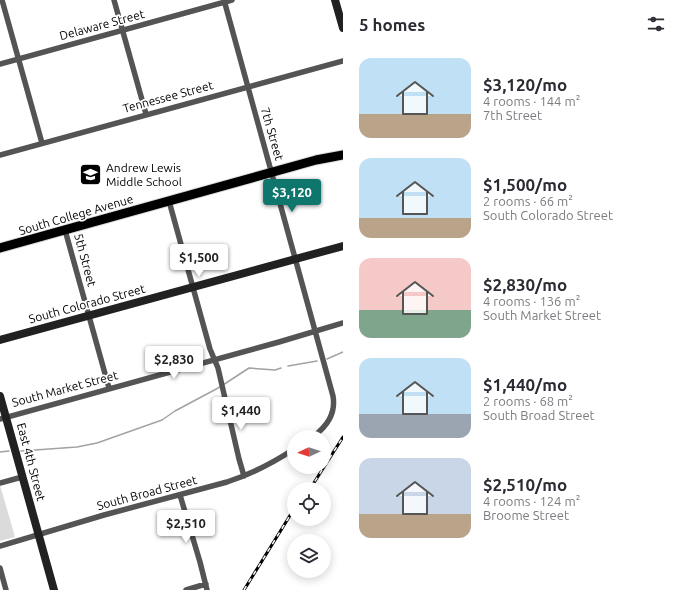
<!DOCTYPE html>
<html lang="en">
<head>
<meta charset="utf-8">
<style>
  body { margin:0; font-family:Ubuntu,sans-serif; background:#f2f2f3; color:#2b2b33; height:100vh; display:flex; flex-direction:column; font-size:15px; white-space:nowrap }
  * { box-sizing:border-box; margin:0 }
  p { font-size:13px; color:#7c7c81 }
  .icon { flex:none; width:22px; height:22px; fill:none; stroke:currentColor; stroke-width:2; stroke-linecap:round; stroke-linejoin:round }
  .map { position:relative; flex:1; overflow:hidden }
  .side { display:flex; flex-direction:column; background:#fff; width:340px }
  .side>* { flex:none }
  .needle { width:26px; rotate:267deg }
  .tools { position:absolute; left:287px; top:430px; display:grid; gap:8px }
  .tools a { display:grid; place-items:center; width:44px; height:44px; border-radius:50%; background:#fff; box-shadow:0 2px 10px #0003; font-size:20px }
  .price { position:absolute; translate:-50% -34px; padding:0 9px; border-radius:4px; background:#fff; color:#222; font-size:13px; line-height:26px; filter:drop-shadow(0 1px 2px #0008) }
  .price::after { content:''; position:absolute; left:50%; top:24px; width:12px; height:9px; margin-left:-6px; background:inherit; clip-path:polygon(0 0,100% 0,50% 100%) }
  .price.on { background:#0f766e; color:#fff }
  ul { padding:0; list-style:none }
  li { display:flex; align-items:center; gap:12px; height:100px; padding:0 16px }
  li span { display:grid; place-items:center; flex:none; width:112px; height:80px; border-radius:12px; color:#555 }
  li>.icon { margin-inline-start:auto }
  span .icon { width:48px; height:48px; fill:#fffc; stroke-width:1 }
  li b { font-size:17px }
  h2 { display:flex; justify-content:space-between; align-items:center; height:48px; padding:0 16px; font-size:17px }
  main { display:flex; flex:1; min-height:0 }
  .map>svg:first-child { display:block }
  .green { fill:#dbdbdb }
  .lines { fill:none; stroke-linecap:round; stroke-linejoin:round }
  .stream { stroke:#a2a2a2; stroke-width:1.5 }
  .primary-casing { stroke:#dbdbdb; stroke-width:11 }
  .street { stroke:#545454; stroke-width:5.5 }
  .secondary { stroke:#212121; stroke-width:8 }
  .primary { stroke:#000; stroke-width:9 }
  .rail-casing { stroke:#000; stroke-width:3 }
  .rail { stroke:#fff; stroke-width:1.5; stroke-dasharray:4.5; stroke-linecap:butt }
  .labels { text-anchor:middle; stroke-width:3.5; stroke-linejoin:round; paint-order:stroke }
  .street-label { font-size:12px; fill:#000; stroke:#fff }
  .poi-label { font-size:12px; fill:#000; stroke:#fff; text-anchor:start }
</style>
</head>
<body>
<main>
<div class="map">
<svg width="343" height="590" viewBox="0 0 343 590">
  <rect width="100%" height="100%" fill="#fff"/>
  <path class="green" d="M0,485L15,537L0,541Z"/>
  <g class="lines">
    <path class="stream" d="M327,359L343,352
      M288,366L317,361
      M223,385L249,368L275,370L281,368
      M21,451L77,447L97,443L162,420L175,411L220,387
      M0,452L9,451"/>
    <defs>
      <path id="primary" d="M0,248L316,160L343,155"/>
    </defs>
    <use href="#primary" class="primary-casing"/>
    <path class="street" d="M2,0L42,143
      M114,0L146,114
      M224,0L333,396C336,414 327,426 313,437
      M0,64L232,0
      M0,155L343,61
      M169,201L210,349L218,368L239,459L244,476
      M65,230L109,388
      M0,419L279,342L343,323
      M0,483L22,477
      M180,495L200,562L207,590
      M0,546L104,515L227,482C251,474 273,463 294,449
      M0,568L6,590
      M186,590L206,584"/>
    <path class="secondary" d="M335,0L343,28
      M0,340L343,246
      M0,396L54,590"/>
    <use href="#primary" class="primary"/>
    <defs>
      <path id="rail" d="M310,489L343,437
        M244,590L294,509"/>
    </defs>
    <use href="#rail" class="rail-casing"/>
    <use href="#rail" class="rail"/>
  </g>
  <defs>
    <symbol id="school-square" viewBox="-11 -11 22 22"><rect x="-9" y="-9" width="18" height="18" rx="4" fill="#000" stroke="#fff"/><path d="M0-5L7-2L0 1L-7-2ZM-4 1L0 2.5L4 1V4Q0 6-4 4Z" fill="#fff"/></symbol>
  </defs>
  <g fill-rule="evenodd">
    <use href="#school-square" x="78" y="162" width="25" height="25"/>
  </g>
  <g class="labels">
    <g class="street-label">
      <text transform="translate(102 25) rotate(-15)" y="4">Delaware Street</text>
      <text transform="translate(168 97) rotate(-15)" y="4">Tennessee Street</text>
      <text transform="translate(272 134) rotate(74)" y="4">7th Street</text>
      <text transform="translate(76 215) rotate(-16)" y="4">South College Avenue</text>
      <text transform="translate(85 260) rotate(75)" y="4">5th Street</text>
      <text transform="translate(87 304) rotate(-15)" y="4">South Colorado Street</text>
      <text transform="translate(65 389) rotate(-15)" y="4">South Market Street</text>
      <text transform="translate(31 462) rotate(75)" y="4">East 4th Street</text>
      <text transform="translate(147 493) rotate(-15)" y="4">South Broad Street</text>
    </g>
    <g class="poi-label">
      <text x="106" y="172">Andrew Lewis<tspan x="106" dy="14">Middle School</tspan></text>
    </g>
  </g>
</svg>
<div class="tools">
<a><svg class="needle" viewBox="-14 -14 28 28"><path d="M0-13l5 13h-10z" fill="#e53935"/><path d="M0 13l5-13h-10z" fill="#7c7c81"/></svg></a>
<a><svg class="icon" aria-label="locate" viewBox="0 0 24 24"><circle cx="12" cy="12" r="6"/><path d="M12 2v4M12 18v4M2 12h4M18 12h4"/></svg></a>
<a><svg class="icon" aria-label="layers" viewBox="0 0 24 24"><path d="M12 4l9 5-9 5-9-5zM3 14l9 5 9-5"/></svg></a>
</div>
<b class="price on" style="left:292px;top:213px">$3,120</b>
<b class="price" style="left:199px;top:278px">$1,500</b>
<b class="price" style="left:174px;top:380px">$2,830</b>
<b class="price" style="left:241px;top:431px">$1,440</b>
<b class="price" style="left:186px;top:544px">$2,510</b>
</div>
<section class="side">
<h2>5 homes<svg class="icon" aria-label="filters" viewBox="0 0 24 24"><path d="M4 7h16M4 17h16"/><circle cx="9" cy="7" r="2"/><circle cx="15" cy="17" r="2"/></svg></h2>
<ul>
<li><span style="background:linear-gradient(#bfe0f5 70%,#b9a48a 0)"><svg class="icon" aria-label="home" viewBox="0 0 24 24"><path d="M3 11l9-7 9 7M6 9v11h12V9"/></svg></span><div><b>$3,120/mo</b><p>4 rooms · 144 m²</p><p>7th Street</p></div></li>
<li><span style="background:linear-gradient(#bfe0f5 75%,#b9a48a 0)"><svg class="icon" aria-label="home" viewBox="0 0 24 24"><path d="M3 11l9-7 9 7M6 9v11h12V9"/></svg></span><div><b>$1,500/mo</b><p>2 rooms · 66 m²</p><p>South Colorado Street</p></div></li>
<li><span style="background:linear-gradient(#f6c9c9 65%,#7fa58c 0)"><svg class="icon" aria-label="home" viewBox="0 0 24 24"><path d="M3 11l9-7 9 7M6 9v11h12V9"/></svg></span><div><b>$2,830/mo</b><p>4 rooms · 136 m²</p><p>South Market Street</p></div></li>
<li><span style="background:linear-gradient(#bfe0f5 70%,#9aa5b1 0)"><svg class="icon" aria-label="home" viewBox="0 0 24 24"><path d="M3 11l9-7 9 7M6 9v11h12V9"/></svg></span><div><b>$1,440/mo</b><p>2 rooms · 68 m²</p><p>South Broad Street</p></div></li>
<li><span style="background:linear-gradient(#c9d6e8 70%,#b9a48a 0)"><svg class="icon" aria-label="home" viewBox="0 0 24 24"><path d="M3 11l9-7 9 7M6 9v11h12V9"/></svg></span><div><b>$2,510/mo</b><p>4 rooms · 124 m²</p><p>Broome Street</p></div></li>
</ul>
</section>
</main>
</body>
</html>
